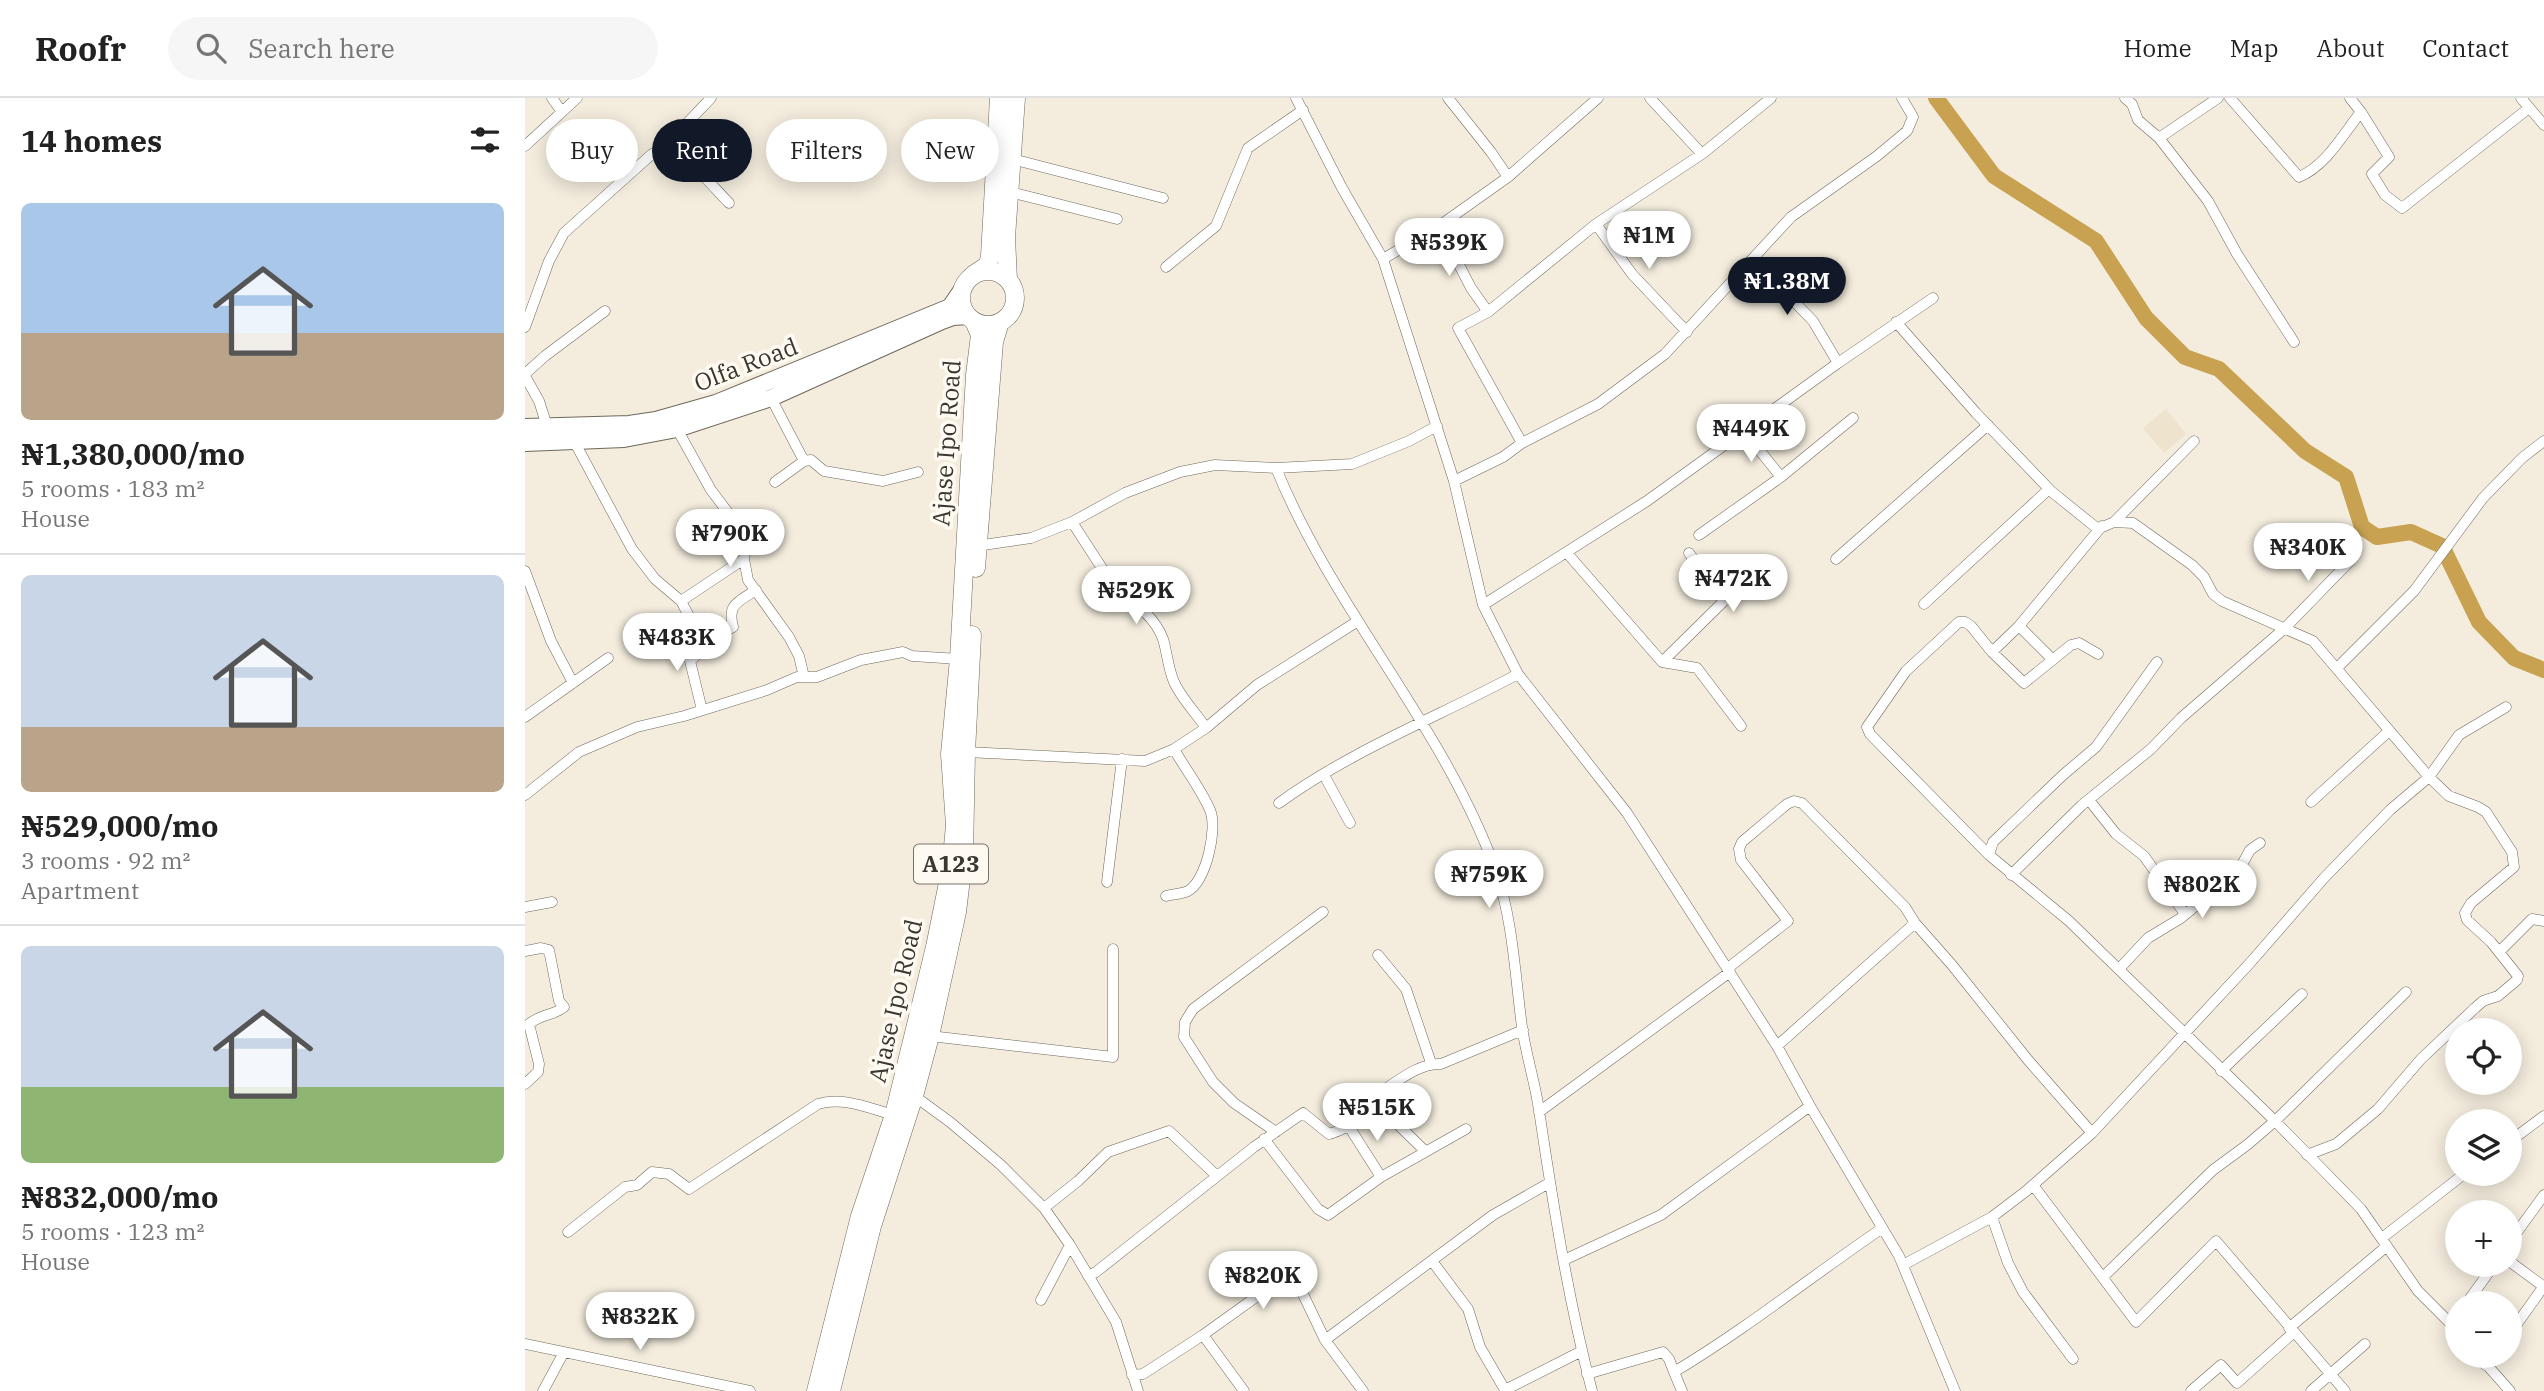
<!DOCTYPE html>
<html lang="en">
<head>
<meta charset="utf-8">
<style>
  body { margin:0; font-family:"IBM Plex Serif",serif; background:#f6f6f6; color:#222; height:100vh; display:flex; flex-direction:column; font-size:26px; white-space:nowrap }
  * { box-sizing:border-box; margin:0 }
  p { font-size:23px; color:#767676 }
  .icon { flex:none; width:38px; height:38px; fill:none; stroke:currentColor; stroke-width:2; stroke-linecap:round; stroke-linejoin:round }
  .map { position:relative; flex:1; overflow:hidden }
  .panel { display:flex; flex-direction:column; background:#fff; width:525px }
  .panel>* { flex:none }
  .hud { position:absolute; left:21px; top:21px; width:665px; height:63px; display:flex; gap:14px }
  .tools { position:absolute; left:1920px; top:920px; display:grid; gap:14px }
  .tools a { display:grid; place-items:center; width:77px; height:77px; border-radius:50%; background:#fff; box-shadow:0 4px 18px #0003; font-size:35px }
  .price { position:absolute; translate:-50% -60px; padding:0 16px; border-radius:24px; background:#fff; color:#222; font-size:23px; line-height:46px; filter:drop-shadow(0 2px 4px #0008) }
  .price::after { content:''; position:absolute; left:50%; top:42px; width:21px; height:16px; margin-left:-10px; background:inherit; clip-path:polygon(0 0,100% 0,50% 100%) }
  .price.selected { background:#111827; color:#fff }
  ul { padding:0; list-style:none }
  li { display:grid; align-content:center; gap:14px; height:371px; padding:0 21px }
  li+li { border-top:2px solid #e0e0e0 }
  li span { display:grid; place-items:center; height:217px; border-radius:10px; color:#555 }
  li>.icon { margin-inline-start:auto }
  span .icon { width:126px; height:126px; fill:#fffc; stroke-width:1 }
  li b { font-size:30px }
  h2 { display:flex; justify-content:space-between; align-items:center; height:84px; padding:0 21px; font-size:30px }
  .tag { padding:0 24px; border-radius:32px; background:#fff; box-shadow:0 4px 18px #0003; font-size:24px; line-height:63px }
  .tag.selected { background:#111827; color:#fff }
  header { display:flex; align-items:center; gap:42px; box-sizing:border-box; height:98px; padding:0 35px; background:#fff; border-bottom:2px solid #e0e0e0 }
  header strong { font-size:33px }
  nav { display:flex; gap:38px; margin-inline-start:auto; font-size:24px }
  .search { width:490px; height:63px; background:#f6f6f6; display:flex; align-items:center; gap:18px; box-sizing:border-box; padding:0 24px; border-radius:38px; color:#767676; font-size:26px }
  main { display:flex; flex:1; min-height:0 }
  .map>svg:first-child { display:block }
  .built { fill:#eee3cd }
  .lines { fill:none; stroke-linecap:round; stroke-linejoin:round }
  .river { stroke:#c8a251; stroke-width:16 }
  .street-casing { stroke:#6e685b; stroke-width:11 }
  .primary-casing { stroke:#6e685b; stroke-width:18 }
  .highway-casing { stroke:#6e685b; stroke-width:19 }
  .street { stroke:#fff; stroke-width:10 }
  .primary { stroke:#fff; stroke-width:16 }
  .highway { stroke:#fff; stroke-width:18 }
  .labels { text-anchor:middle; stroke-width:7; stroke-linejoin:round; paint-order:stroke }
  .shield { fill:#fffaf1; stroke:#75726b; stroke-width:2 }
  .shield-label { font-size:23px; font-weight:bold; fill:#3a3731 }
  .street-label { font-size:24px; fill:#3a3731; stroke:#fffaf1 }
</style>
</head>
<body>
<header>
<strong>Roofr</strong>
<div class="search"><svg class="icon" aria-label="search" viewBox="0 0 24 24"><circle cx="10" cy="10" r="6"/><path d="M15 15l6 6"/></svg>Search here</div>
<nav><a>Home</a><a>Map</a><a>About</a><a>Contact</a></nav>
</header>
<main>
<section class="panel">
<h2>14 homes<svg class="icon" aria-label="filters" viewBox="0 0 24 24"><path d="M4 7h16M4 17h16"/><circle cx="9" cy="7" r="2"/><circle cx="15" cy="17" r="2"/></svg></h2>
<ul>
<li><span style="background:linear-gradient(#a9c7e8 60%,#b9a48a 0)"><svg class="icon" aria-label="home" viewBox="0 0 24 24"><path d="M3 11l9-7 9 7M6 9v11h12V9"/></svg></span><div><b>₦1,380,000/mo</b><p>5 rooms · 183 m²</p><p>House</p></div></li>
<li><span style="background:linear-gradient(#c9d6e8 70%,#b9a48a 0)"><svg class="icon" aria-label="home" viewBox="0 0 24 24"><path d="M3 11l9-7 9 7M6 9v11h12V9"/></svg></span><div><b>₦529,000/mo</b><p>3 rooms · 92 m²</p><p>Apartment</p></div></li>
<li><span style="background:linear-gradient(#c9d6e8 65%,#8fb573 0)"><svg class="icon" aria-label="home" viewBox="0 0 24 24"><path d="M3 11l9-7 9 7M6 9v11h12V9"/></svg></span><div><b>₦832,000/mo</b><p>5 rooms · 123 m²</p><p>House</p></div></li>
</ul>
</section>
<div class="map">
<svg width="2019" height="1293" viewBox="0 0 2019 1293">
  <rect width="100%" height="100%" fill="#f4edde"/>
  <path class="built" d="M1641,311L1661,336L1639,355L1618,330Z"/>
  <g class="lines">
    <path class="river" d="M1411,0L1469,78L1571,143L1621,220L1660,259L1694,271L1780,353L1821,379L1837,429L1852,439L1886,434L1917,448L1954,524L1989,560L2019,572"/>
    <defs>
      <path id="street" d="M27,0L37,14
        M771,0L817,90L858,161L929,383L958,507L993,576L1102,715L1252,948L1285,1008L1374,1158L1430,1293
        M923,0L966,54L983,79
        M1125,0L1177,56
        M1600,0L1607,6L1613,22L1634,40L1683,103L1712,156L1769,244
        M1705,0L1774,79C1802,67 1818,36 1836,14
        M1825,0L1836,14L1864,59L1847,76L1860,97L1877,110L2004,10
        M1996,0L2019,27
        M1634,40L1693,0
        M0,48L52,0
        M139,54L146,42L186,0
        M487,61L638,100
        M485,94L592,121
        M1071,126L1107,176L1162,234
        M914,128L946,190L963,214
        M858,161L914,128L983,79L1073,0
        M1228,161L1288,223L1313,265
        M641,169L691,128L723,50L778,12
        M1371,224L1451,315L1527,394L1573,431L1589,424L1608,425L1667,467L1679,479L1688,496L1697,503L1788,543L1904,679L1924,698L1953,709L1961,714L1987,754L1989,769L1946,805L1940,815L1942,822L1966,844L1993,878L1992,882L1973,898L1958,903L1950,910L1896,961L1853,1011L1811,1046L1782,1057
        M0,229L24,163L39,135L127,56C161,51 182,83 204,105
        M0,276L20,258L80,213
        M0,278L14,303L22,328
        M246,300L279,363
        M152,331L186,392L223,441L219,461L223,482L264,539L274,558L279,579
        M1219,333L1256,379
        M49,343L107,451L130,481L156,503L176,541L178,551
        M997,345L933,230L963,214L1071,126L1177,56L1246,0
        M751,370C809,513 919,628 971,773C988,823 990,877 997,929C1001,957 1010,984 1014,1012C1028,1106 1043,1201 1067,1293
        M929,383L978,359L997,345L1073,306L1140,256L1266,119L1352,58L1382,33L1388,19L1377,0
        M250,384L279,363L286,362L299,373L358,383L393,374
        M547,424L595,498C613,505 631,522 638,541C642,554 643,570 649,584C656,600 671,615 681,630
        M1589,424L1669,343
        M1174,437L1256,379L1328,320
        M451,448L506,440L547,424L600,395L655,374L690,367L751,370L827,366L884,343L912,328
        M1042,455L1137,564L1172,570L1216,628
        M1311,461L1463,327
        M0,473L26,543L48,585
        M156,503L219,461
        M1199,503L1227,484
        M1399,506L1524,391
        M958,507L1122,403L1313,265L1408,200
        M1494,528L1527,561
        M1467,554L1494,528L1577,428
        M1573,556L1554,545L1546,547L1499,585L1467,554L1446,528L1440,524H1434L1381,573L1342,629L1345,636L1464,757L1544,823L1750,1023L1836,1111L1893,1193L1932,1232
        M1137,564L1199,503L1164,455
        M1812,570L1889,493L1958,400L1997,360L2019,343
        M177,612L165,563L178,551L183,542L208,529C202,506 213,504 231,492
        M0,619L83,560
        M441,654L620,663L649,651L681,630L732,587L833,523
        M799,677L825,725
        M0,697L54,654L112,629L159,618L242,592L272,579H292L336,562L378,554L387,558L434,561
        M1564,702L1591,736L1619,758L1660,816
        M1786,704L1864,633
        M754,705C827,652 913,619 993,576
        M1464,757L1468,744L1538,677L1571,649L1632,564
        M1486,777L1557,707L1626,651L1656,620L1760,530L1827,461
        M582,784L597,661
        M641,798C648,796 657,796 663,793C681,783 693,731 685,712C676,691 660,671 649,651
        M0,809L27,804
        M0,853L16,850L24,852L34,903L39,909C28,918 18,915 4,926L14,966L13,974L0,986
        M1974,854L2007,821L2019,823
        M853,857L881,891L906,965
        M1203,870L1263,823L1216,762L1214,751L1217,744L1262,706L1269,703L1277,705L1380,809L1390,825L1427,867L1503,962L1567,1035
        M1594,871L1623,840L1656,820L1714,772L1725,752L1735,745
        M405,938L588,959V851
        M1252,948L1390,825
        M1696,973L1777,896
        M388,997L425,1024L476,1067L519,1110L545,1147L591,1224L613,1293
        M855,1009L900,1053
        M1014,1014L1205,874
        M823,1027L856,1079
        M751,1034L709,1005L688,984L659,939L660,924L668,911L798,814
        M739,1041L793,1111L803,1117L856,1079L941,1031
        M1984,1044L2019,1018
        M1508,1087L1611,1224L1691,1143L1820,1293
        M519,1110L553,1083L583,1054L644,1033L692,1078
        M1467,1119L1483,1165L1498,1194L1548,1261
        M43,1134L100,1089L112,1087L127,1074L144,1076L164,1091L293,1006C318,998 346,1011 369,1017
        M1857,1140L1939,1076
        M1984,1145L2019,1097
        M1039,1162L1136,1117L1285,1008
        M907,1163L943,1211L955,1249L980,1292L1057,1253
        M1984,1163L2018,1188
        M1378,1167L1467,1119L1500,1094L1567,1035L1725,865L1799,780L1865,712L1904,679L1934,637L1981,609
        M563,1178L571,1174L729,1049L778,1015L804,1036C813,1034 851,1015 855,1009L848,999C867,988 893,964 916,966L998,932
        M1578,1179L1688,1072L1722,1047L1750,1023L1881,894
        M516,1202L545,1147
        M1941,1206L1969,1167
        M1764,1230L1862,1148
        M678,1237L719,1293
        M1984,1237L2019,1188
        M800,1242L968,1117L1024,1085
        M0,1246L225,1293
        M1954,1258L1985,1293
        M1960,1267L1968,1258
        M1149,1274L1157,1293
        M1062,1276L1138,1254L1144,1261L1149,1274C1221,1231 1287,1178 1356,1131
        M607,1277L618,1276L678,1237L752,1184L766,1178L776,1192L800,1242L838,1293
        M18,1293L39,1254
        M1666,1293L1696,1267L1712,1285L1768,1235
        M1786,1293L1840,1246"/>
      <path id="primary" d="M0,329L104,326L131,322L191,305L425,209L438,190
        M0,345L99,341L152,331L246,300L417,223L428,219L443,218"/>
      <path id="highway" d="M436 200a27 27 0 1 1 54 0a27 27 0 1 1-54 0Z
        M448,177L463,167L465,158L474,0
        M483,182L481,139L491,0
        M451,470L469,244L475,224
        M291,1293L335,1118L369,1017L410,849L426,770L430,727L425,656L434,561L450,277L455,237L449,223
        M306,1293L347,1128L389,998L405,938L432,814L439,756L441,654L447,537"/>
    </defs>
    <use href="#street" class="street-casing"/>
    <use href="#primary" class="primary-casing"/>
    <use href="#highway" class="highway-casing"/>
    <use href="#street" class="street"/>
    <use href="#primary" class="primary"/>
    <use href="#highway" class="highway"/>
  </g>
  <g class="labels">
    <rect class="shield" x="389" y="746.5" width="74" height="39" rx="5"/>
    <g class="shield-label">
      <text x="426" y="774">A123</text>
    </g>
    <g class="street-label">
      <text transform="translate(221 267) rotate(-21)" y="8">Olfa Road</text>
      <text transform="translate(422 345) rotate(-86)" y="8">Ajase Ipo Road</text>
      <text transform="translate(371 903) rotate(-77)" y="8">Ajase Ipo Road</text>
    </g>
  </g>
</svg>
<div class="tools">
<a><svg class="icon" aria-label="locate" viewBox="0 0 24 24"><circle cx="12" cy="12" r="6"/><path d="M12 2v4M12 18v4M2 12h4M18 12h4"/></svg></a>
<a><svg class="icon" aria-label="layers" viewBox="0 0 24 24"><path d="M12 4l9 5-9 5-9-5zM3 14l9 5 9-5"/></svg></a>
<a>+</a>
<a>−</a>
</div>
<b class="price" style="left:1124px;top:173px">₦1M</b>
<b class="price" style="left:924px;top:180px">₦539K</b>
<b class="price selected" style="left:1262px;top:219px">₦1.38M</b>
<b class="price" style="left:1226px;top:366px">₦449K</b>
<b class="price" style="left:205px;top:471px">₦790K</b>
<b class="price" style="left:1783px;top:485px">₦340K</b>
<b class="price" style="left:1208px;top:516px">₦472K</b>
<b class="price" style="left:611px;top:528px">₦529K</b>
<b class="price" style="left:152px;top:575px">₦483K</b>
<b class="price" style="left:964px;top:812px">₦759K</b>
<b class="price" style="left:1677px;top:822px">₦802K</b>
<b class="price" style="left:852px;top:1045px">₦515K</b>
<b class="price" style="left:738px;top:1213px">₦820K</b>
<b class="price" style="left:115px;top:1254px">₦832K</b>
<div class="hud">
<a class="tag">Buy</a>
<a class="tag selected">Rent</a>
<a class="tag">Filters</a>
<a class="tag">New</a>
</div>
</div>
</main>
</body>
</html>
